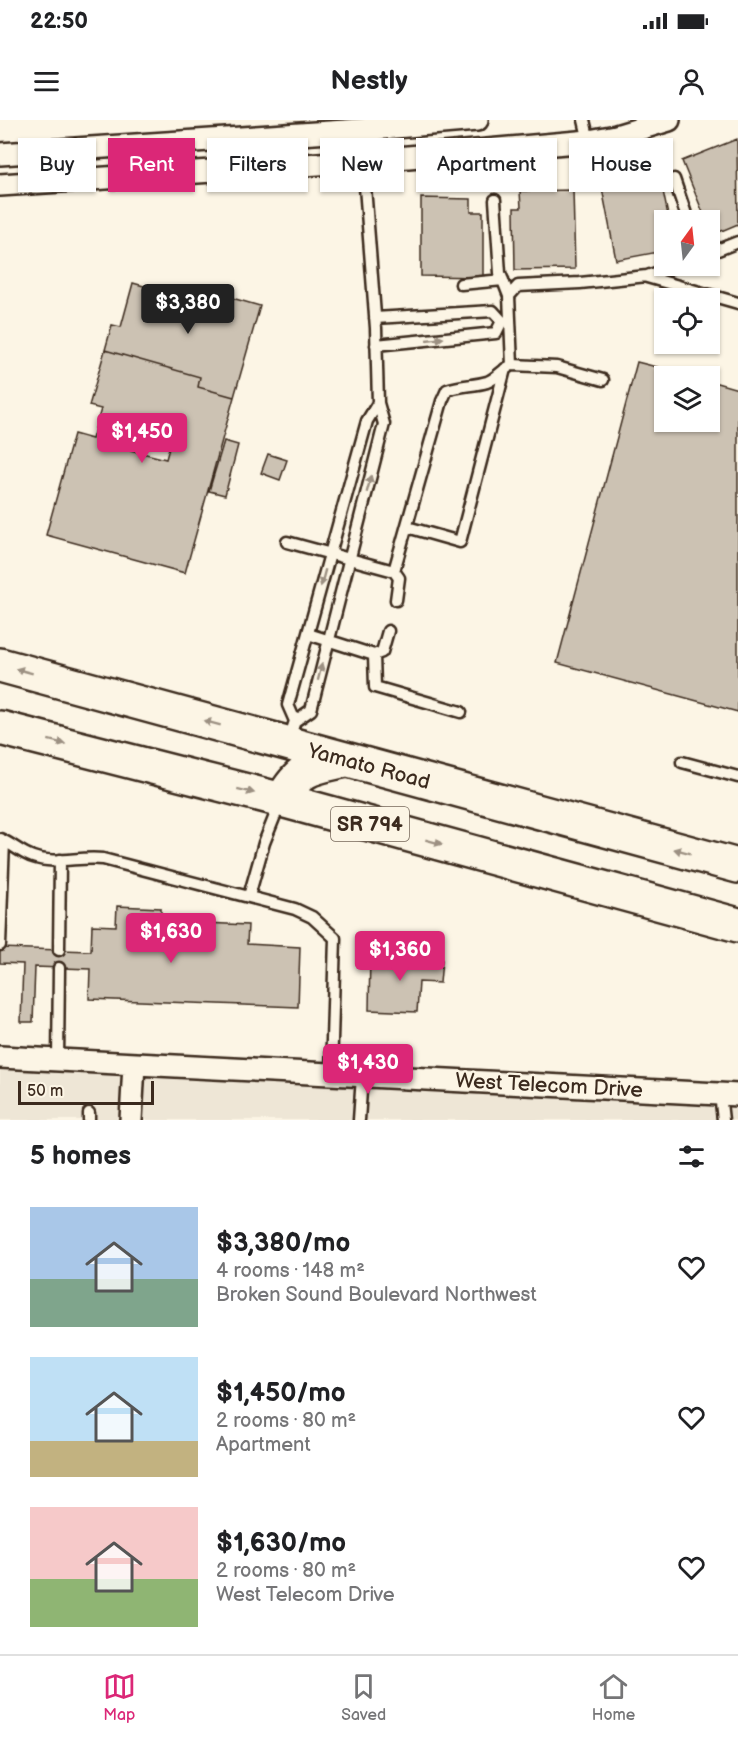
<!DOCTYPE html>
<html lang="en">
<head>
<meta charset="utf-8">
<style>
  body { margin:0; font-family:"Balsamiq Sans",sans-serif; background:#f2f2f2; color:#202124; height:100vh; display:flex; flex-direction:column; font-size:22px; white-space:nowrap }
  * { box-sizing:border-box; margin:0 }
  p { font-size:20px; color:#757577 }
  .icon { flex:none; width:33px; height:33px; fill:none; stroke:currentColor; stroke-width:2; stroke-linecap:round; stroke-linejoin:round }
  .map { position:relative; height:1000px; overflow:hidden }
  .details { display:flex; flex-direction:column; background:#fff; flex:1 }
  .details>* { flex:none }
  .guide { position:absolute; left:18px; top:18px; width:702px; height:54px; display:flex; gap:12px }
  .needle { width:39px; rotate:15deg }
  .buttons { position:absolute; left:654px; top:90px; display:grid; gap:12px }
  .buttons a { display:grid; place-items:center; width:66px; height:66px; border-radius:0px; background:#fff; box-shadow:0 2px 4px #0004; font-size:30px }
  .scale { position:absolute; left:18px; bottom:15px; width:136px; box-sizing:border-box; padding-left:6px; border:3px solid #3b2a1e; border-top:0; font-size:16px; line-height:21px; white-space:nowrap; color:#3b2a1e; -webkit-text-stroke:4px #fcf5e5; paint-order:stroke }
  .price { position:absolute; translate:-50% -51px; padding:0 14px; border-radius:6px; background:#db2777; color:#fff; font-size:20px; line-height:39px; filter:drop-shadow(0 2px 3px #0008) }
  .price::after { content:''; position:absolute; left:50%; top:36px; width:18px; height:14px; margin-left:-9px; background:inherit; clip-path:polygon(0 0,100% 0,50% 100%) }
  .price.on { background:#222; color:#fff }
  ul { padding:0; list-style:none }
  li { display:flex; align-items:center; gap:18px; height:150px; padding:0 30px }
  li span { display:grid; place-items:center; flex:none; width:168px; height:120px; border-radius:0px; color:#555 }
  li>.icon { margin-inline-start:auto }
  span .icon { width:72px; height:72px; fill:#fffc; stroke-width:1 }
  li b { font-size:26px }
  h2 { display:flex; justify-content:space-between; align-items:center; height:72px; padding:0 30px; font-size:26px }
  .pill { padding:0 21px; border-radius:0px; background:#fff; box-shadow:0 2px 4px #0004; font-size:21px; line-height:54px }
  .pill.on { background:#db2777; color:#fff }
  .status { display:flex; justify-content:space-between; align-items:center; height:42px; padding:0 30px; background:#fff; direction:ltr }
  .status svg { height:16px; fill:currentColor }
  header { display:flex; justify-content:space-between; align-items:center; height:78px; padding:0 30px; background:#fff; font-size:27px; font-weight:700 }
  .tab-bar { display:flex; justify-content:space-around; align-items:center; height:84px; border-top:2px solid #e0e0e0; background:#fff; font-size:16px; color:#757577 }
  .tab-bar a { display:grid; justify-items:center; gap:3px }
  .tab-bar .on { color:#db2777 }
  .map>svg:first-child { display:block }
  .built { fill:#eee6d6 }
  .building { fill:#ccc2b3; stroke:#3b2a1e; stroke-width:1.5; fill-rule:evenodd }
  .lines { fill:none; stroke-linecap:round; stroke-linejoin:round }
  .lane-casing { stroke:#3b2a1e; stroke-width:15 }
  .street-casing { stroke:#3b2a1e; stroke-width:26 }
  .primary-casing { stroke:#3b2a1e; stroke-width:38 }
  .lane { stroke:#fcf5e5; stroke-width:10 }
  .street { stroke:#fcf5e5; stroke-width:21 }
  .primary { stroke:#fcf5e5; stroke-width:33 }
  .oneway { fill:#9c9082 }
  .labels { text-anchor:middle; stroke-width:4.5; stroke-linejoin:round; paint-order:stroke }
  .shield { fill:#fcf5e5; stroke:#75675a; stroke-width:1.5 }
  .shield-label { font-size:20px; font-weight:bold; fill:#3b2a1e }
  .street-label { font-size:21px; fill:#3b2a1e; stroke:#fcf5e5 }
</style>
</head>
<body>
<div class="status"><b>22:50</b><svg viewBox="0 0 49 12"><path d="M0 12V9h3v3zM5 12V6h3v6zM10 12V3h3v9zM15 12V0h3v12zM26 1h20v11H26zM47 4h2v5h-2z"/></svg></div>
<header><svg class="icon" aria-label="menu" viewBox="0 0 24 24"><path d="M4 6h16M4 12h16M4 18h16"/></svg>Nestly<svg class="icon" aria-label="person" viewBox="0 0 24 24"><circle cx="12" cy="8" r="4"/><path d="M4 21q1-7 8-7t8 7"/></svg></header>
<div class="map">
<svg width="738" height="1000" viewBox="0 0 738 1000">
  <rect width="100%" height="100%" fill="#fcf5e5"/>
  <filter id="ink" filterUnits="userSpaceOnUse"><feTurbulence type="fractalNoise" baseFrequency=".0167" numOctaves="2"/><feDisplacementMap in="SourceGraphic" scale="12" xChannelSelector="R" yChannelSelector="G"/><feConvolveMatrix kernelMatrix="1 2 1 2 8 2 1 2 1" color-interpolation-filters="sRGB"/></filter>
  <g filter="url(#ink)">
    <path class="built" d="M0,937L738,975V1000H0Z"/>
    <path class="building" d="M737,19L738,104L712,115L710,100H706L682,41Z
      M659,52L669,100H664V131L616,140L601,63Z
      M573,70L575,149L515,150L514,88H521L520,71Z
      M421,78L471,79V92H483V157L421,156Z
      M133,163L208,184L211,172L260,186L234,277L198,267L200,257L105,230L112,205L121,207Z
      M105,230L200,257L198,267L234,277L185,453L46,415L74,314L92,319L101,289L89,286ZM138,300L174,310L166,339L130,330L132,321L144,325L148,311L136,308Z
      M637,242L692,256H664V302H710V261L738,269V592L557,543Z
      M224,321L238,325L225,375L209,371Z
      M268,334L287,340L280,360L261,353Z
      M117,786L161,788V801L248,805L247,824L300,827L298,887L89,879L90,849L35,847L33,902H21L23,844L0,843V828L91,831L92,805L116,806Z
      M370,836L442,840L440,863L419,862L417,892L369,890Z"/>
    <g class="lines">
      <defs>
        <path id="lane" d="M584,0L589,21
          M674,59L688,100
          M495,80L500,153L509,176
          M710,133L738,122
          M647,157L738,183
          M461,164L503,160
          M375,198L493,191L502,201
          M376,225L496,213L502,201
          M603,260L557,247L512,245L509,176L518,166L580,163L647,156L676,146
          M407,407L460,422L505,249
          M287,422L394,451L399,458L396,480
          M394,451L442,281L447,270C460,265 474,266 487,262C496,259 503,249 512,245
          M308,514L374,535L382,532L388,511
          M374,535L375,567L461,592
          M295,601L311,590L384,304L378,283L376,208L363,41
          M293,607L295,601L288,585L367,301L378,283
          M682,642L738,657
          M0,719C12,724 21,733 33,737C55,745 80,736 103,739L295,789L312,797L335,818L331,954
          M249,776L264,723L280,683
          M0,825L4,721
          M59,830L60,740
          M58,940L59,848
          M720,974L723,1000
          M89,1000V993
          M359,1000L362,956"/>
        <path id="street" d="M0,34L360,10L477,0
          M0,65L363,41L589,21L616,16L669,0
          M0,937L738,975
          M131,1000L134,944"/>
        <path id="primary" d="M0,545L738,746
          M0,608L282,680L738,805
          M282,680C300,647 311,648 346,640"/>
      </defs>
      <use href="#lane" class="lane-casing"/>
      <use href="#street" class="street-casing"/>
      <use href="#primary" class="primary-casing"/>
      <use href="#lane" class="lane"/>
      <use href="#street" class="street"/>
      <use href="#primary" class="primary"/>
    </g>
    <defs><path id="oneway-solid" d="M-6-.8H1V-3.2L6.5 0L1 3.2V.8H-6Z" transform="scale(1.5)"/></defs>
    <g class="oneway">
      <use href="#oneway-solid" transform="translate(435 219) rotate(-6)"/>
      <use href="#oneway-solid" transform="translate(369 364) rotate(-75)"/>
      <use href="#oneway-solid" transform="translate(323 458) rotate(105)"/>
      <use href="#oneway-solid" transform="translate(24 551) rotate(-165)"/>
      <use href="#oneway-solid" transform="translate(320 552) rotate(-76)"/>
      <use href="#oneway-solid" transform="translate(212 603) rotate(-165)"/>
      <use href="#oneway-solid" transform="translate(57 622) rotate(14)"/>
      <use href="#oneway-solid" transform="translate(246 671) rotate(14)"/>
      <use href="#oneway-solid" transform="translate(434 722) rotate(15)"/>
      <use href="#oneway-solid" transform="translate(682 731) rotate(-165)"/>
    </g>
  </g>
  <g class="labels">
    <rect class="shield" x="331" y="687" width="78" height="34" rx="4.5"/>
    <g class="shield-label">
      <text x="370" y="711">SR 794</text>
    </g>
    <g class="street-label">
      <text transform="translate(369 646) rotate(15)" y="7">Yamato Road</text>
      <text transform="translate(549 965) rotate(3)" y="7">West Telecom Drive</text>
    </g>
  </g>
</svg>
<div class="buttons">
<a><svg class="needle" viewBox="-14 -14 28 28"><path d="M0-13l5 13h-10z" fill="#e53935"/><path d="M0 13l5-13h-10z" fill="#757577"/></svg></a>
<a><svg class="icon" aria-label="locate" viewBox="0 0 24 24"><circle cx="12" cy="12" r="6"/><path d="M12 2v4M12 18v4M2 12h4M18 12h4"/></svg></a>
<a><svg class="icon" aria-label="layers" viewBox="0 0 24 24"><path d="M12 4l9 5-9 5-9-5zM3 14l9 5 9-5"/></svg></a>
</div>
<div class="scale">50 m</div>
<b class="price on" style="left:188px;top:215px">$3,380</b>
<b class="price" style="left:142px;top:344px">$1,450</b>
<b class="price" style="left:171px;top:844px">$1,630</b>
<b class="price" style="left:400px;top:862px">$1,360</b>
<b class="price" style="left:368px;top:975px">$1,430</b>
<div class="guide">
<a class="pill">Buy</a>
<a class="pill on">Rent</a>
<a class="pill">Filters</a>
<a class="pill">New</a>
<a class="pill">Apartment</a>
<a class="pill">House</a>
</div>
</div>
<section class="details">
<h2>5 homes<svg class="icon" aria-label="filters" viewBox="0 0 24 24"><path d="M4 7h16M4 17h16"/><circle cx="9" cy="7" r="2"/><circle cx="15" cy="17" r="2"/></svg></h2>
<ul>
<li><span style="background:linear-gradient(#a9c7e8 60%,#7fa58c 0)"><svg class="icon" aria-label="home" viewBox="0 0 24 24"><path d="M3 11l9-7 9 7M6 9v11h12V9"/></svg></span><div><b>$3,380/mo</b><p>4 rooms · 148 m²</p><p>Broken Sound Boulevard Northwest</p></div><svg class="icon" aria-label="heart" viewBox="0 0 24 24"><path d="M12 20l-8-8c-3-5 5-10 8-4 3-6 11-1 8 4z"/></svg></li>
<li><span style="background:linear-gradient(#bfe0f5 70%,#c2b280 0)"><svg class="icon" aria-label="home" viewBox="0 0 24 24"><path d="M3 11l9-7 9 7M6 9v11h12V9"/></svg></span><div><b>$1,450/mo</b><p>2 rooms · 80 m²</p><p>Apartment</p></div><svg class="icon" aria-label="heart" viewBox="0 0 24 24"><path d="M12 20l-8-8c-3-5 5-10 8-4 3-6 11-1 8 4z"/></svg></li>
<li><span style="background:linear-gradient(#f6c9c9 60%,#8fb573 0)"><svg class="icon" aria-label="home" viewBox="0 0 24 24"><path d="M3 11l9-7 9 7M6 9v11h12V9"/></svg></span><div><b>$1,630/mo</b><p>2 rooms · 80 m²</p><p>West Telecom Drive</p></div><svg class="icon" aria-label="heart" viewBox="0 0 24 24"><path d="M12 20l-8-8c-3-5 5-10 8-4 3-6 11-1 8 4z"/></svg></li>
</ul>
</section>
<nav class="tab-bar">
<a class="on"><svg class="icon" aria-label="map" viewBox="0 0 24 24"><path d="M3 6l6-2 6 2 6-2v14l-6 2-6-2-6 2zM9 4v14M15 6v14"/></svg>Map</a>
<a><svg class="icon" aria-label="saved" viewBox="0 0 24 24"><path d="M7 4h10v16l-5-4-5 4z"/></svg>Saved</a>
<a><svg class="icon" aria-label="home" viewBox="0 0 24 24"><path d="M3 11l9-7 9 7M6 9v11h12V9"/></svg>Home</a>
</nav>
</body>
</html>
